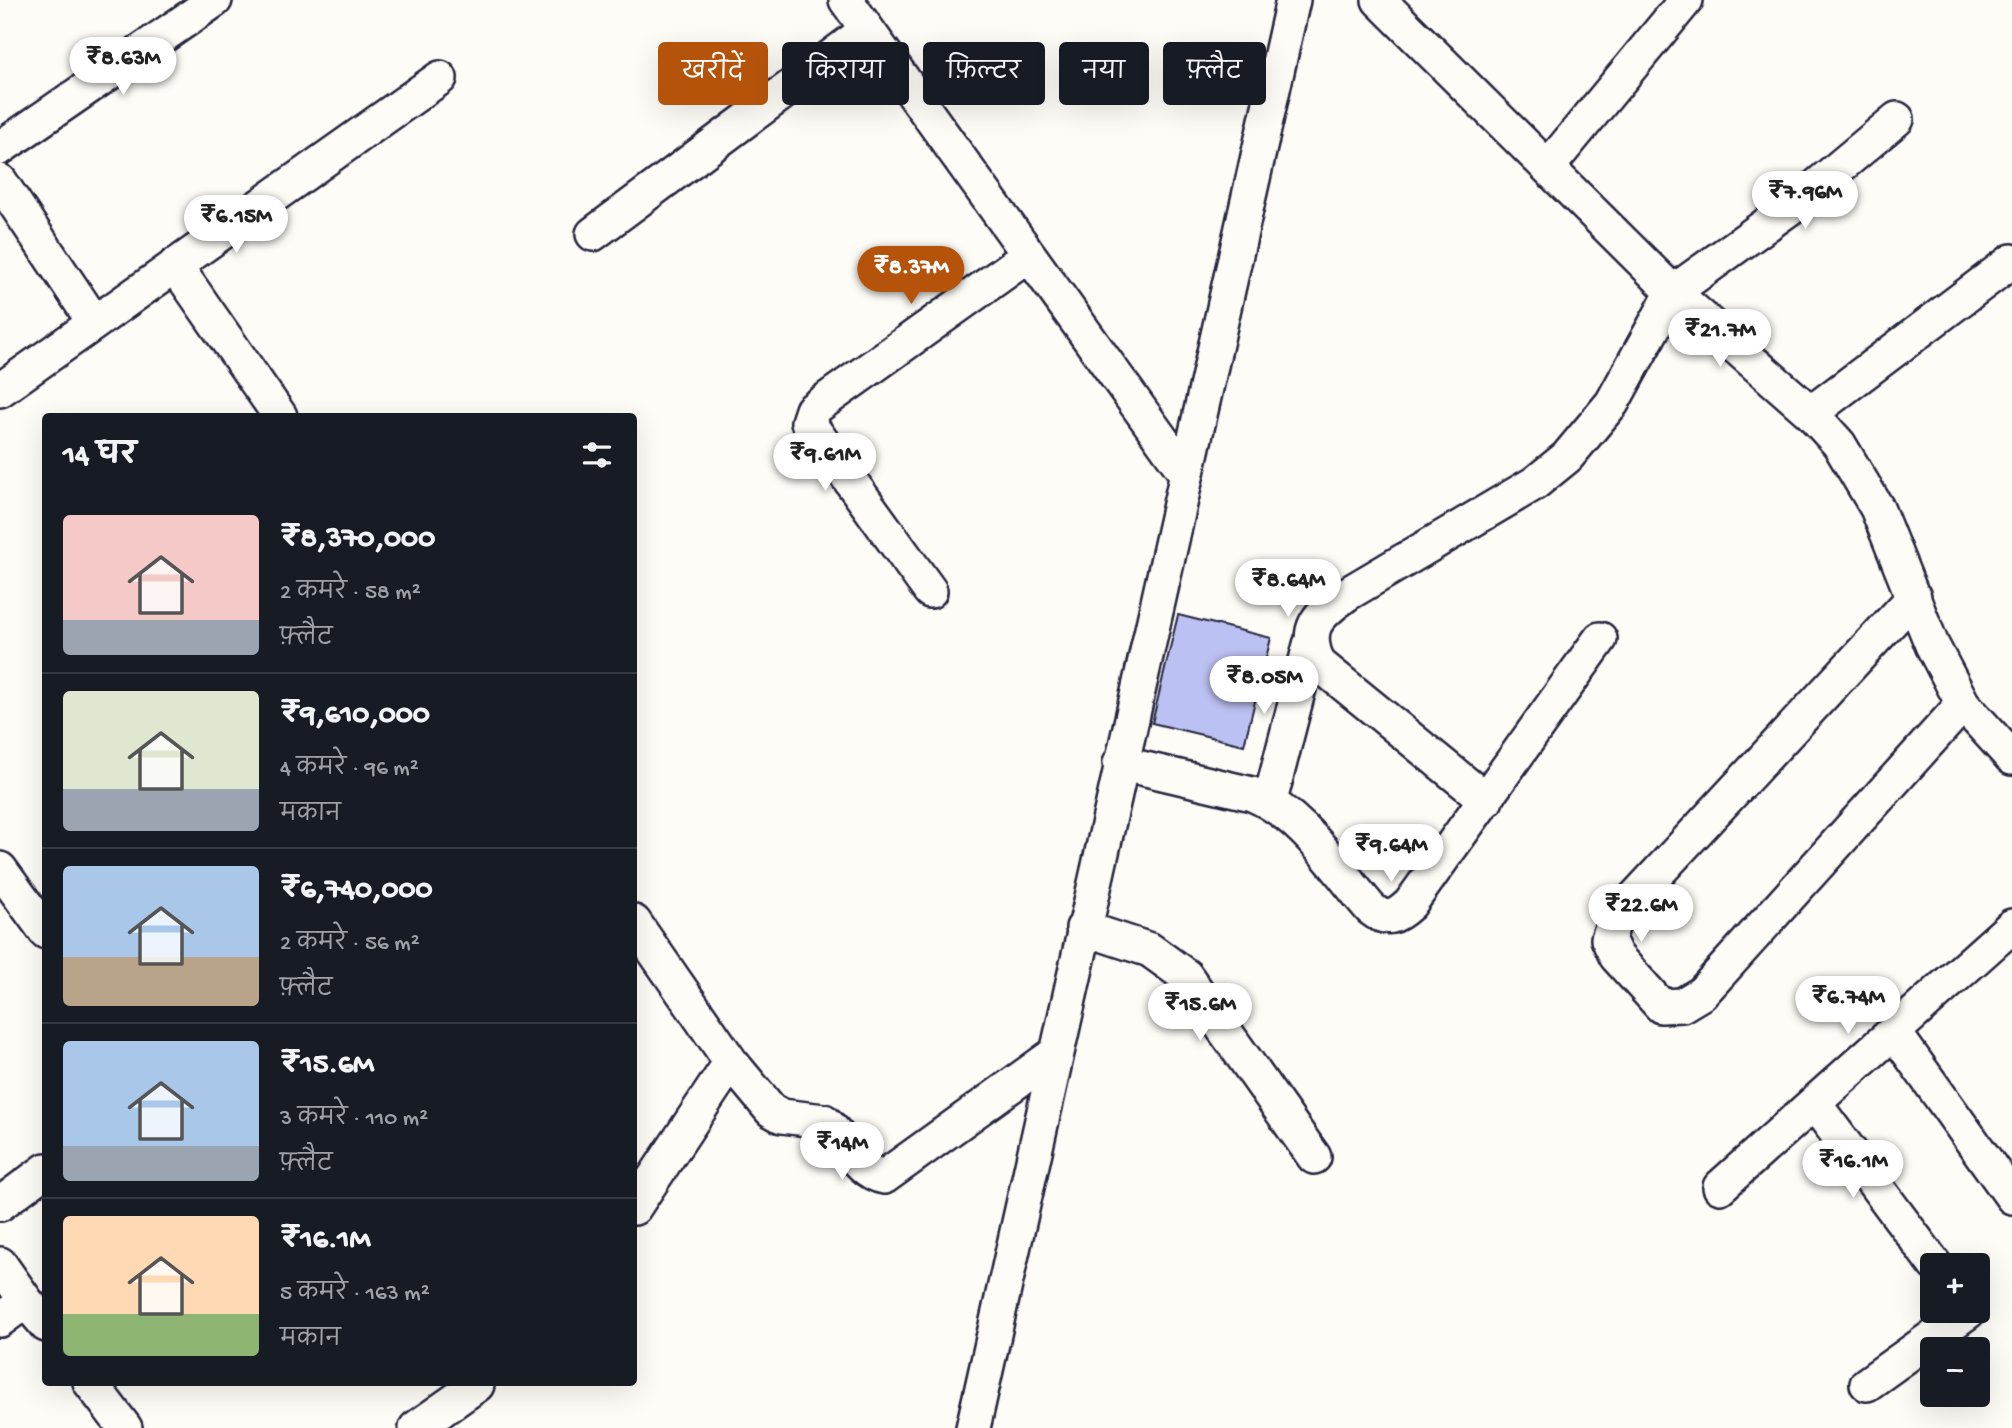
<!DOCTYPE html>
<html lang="hi">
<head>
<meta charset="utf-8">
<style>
  body { margin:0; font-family:"Gochi Hand","Playpen Sans Deva",sans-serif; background:#242831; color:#f1f3f6; height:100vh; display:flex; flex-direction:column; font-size:26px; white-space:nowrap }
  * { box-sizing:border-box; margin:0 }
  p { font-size:23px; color:#9ea1a6 }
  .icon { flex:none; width:38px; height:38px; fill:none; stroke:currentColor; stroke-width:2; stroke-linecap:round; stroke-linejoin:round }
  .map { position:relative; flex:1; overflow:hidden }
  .sheet { position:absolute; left:42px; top:413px; width:595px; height:973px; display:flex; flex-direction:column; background:#171b24; border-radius:7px; box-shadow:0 7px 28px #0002 }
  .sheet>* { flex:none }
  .top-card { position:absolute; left:658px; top:42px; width:665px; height:63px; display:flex; gap:14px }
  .controls { position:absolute; left:1920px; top:1253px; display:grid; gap:14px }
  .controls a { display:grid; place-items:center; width:70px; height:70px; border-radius:7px; background:#171b24; box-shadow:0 7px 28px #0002; font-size:35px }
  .price { position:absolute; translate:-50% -60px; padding:0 16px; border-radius:24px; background:#fff; color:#222; font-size:23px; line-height:46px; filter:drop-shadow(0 2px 4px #0008) }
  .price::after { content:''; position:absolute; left:50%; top:42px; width:21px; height:16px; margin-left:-10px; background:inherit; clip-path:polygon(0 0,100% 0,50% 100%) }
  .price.active { background:#b45309; color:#fff }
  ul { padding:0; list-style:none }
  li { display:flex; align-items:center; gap:21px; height:175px; padding:0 21px }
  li+li { border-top:2px solid #363941 }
  li span { display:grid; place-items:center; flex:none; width:196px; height:140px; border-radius:7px; color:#555 }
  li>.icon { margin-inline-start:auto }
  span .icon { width:84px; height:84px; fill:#fffc; stroke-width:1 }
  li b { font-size:30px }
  h2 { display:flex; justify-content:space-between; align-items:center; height:84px; padding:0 21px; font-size:30px }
  .chip { padding:0 24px; border-radius:7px; background:#171b24; box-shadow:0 7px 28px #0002; font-size:24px; line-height:63px }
  .chip.active { background:#b45309; color:#fff }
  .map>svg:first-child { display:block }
  .building { fill:#bcc1f3; stroke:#22223b; stroke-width:2 }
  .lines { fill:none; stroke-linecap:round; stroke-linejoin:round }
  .street-casing { stroke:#22223b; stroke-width:38 }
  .street { stroke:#fdfcf7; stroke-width:33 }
</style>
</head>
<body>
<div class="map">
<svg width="2012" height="1428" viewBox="0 0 2012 1428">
  <rect width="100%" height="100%" fill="#fdfcf7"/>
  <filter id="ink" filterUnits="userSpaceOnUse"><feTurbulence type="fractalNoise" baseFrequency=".0143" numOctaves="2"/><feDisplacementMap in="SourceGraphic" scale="14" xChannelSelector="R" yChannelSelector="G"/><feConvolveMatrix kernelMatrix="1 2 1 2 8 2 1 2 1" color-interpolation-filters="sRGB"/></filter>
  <g filter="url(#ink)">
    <path class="building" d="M1178,615L1271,638L1244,745L1152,723Z"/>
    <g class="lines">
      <defs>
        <path id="street" d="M846,0L1185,472
          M1379,0L1673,292L1811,413L1839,444L1877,508L1932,645L1963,704L2012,758
          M0,148L215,0
          M1548,167L1686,0
          M0,181L94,322
          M593,234L867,30
          M175,265L280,416
          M0,390L440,78
          M1811,413L2012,261
          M930,591L808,422L812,410L1029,255
          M1914,597L1615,919L1608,939L1616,956L1661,1006L1682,1005L1702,993L1963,704
          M1120,763L1252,794C1303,815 1336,869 1371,909C1387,922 1396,917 1410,904L1600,639
          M1486,800L1319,664C1302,628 1318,615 1347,594L1535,483L1567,457L1612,403L1673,292L1794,205L1897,119
          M1270,801L1310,645
          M0,869L46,932
          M634,922L731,1062
          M1083,928L1150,950L1186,976L1314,1157
          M1894,1032L2012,1197
          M1814,1103L1935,1265
          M1720,1187L2012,926
          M0,1204L46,1170
          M634,1208L731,1062L771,1110L782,1116L824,1121C844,1138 859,1173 884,1177L1055,1054
          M0,1264L26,1301
          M0,1320L26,1301L46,1325
          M90,1382L125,1428
          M1867,1384L1969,1311
          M416,1428L477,1385
          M973,1428L1293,0"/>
      </defs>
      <use href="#street" class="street-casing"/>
      <use href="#street" class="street"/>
    </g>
  </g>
</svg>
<div class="controls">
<a>+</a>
<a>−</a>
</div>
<b class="price" style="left:123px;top:97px">₹8.63M</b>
<b class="price" style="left:1805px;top:231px">₹7.96M</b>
<b class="price" style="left:236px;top:255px">₹6.15M</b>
<b class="price active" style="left:911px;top:306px">₹8.37M</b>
<b class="price" style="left:1720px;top:369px">₹21.7M</b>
<b class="price" style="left:825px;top:493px">₹9.61M</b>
<b class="price" style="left:1288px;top:619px">₹8.64M</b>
<b class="price" style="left:1264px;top:716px">₹8.05M</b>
<b class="price" style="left:1391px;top:884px">₹9.64M</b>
<b class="price" style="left:1641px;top:944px">₹22.6M</b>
<b class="price" style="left:1848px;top:1036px">₹6.74M</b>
<b class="price" style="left:1200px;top:1043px">₹15.6M</b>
<b class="price" style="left:842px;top:1182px">₹14M</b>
<b class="price" style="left:1853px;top:1200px">₹16.1M</b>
<div class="top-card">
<a class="chip active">खरीदें</a>
<a class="chip">किराया</a>
<a class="chip">फ़िल्टर</a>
<a class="chip">नया</a>
<a class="chip">फ़्लैट</a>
</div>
<section class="sheet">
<h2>14 घर<svg class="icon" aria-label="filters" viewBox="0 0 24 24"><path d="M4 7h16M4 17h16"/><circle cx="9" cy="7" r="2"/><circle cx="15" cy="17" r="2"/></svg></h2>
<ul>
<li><span style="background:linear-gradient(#f6c9c9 75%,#9aa5b1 0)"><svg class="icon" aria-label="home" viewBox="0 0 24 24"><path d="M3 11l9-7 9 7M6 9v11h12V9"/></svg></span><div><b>₹8,370,000</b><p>2 कमरे · 58 m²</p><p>फ़्लैट</p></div></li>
<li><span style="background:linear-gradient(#dfe7d0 70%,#9aa5b1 0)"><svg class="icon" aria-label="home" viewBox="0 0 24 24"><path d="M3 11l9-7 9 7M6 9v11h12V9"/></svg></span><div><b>₹9,610,000</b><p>4 कमरे · 96 m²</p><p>मकान</p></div></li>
<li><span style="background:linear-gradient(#a9c7e8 65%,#b9a48a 0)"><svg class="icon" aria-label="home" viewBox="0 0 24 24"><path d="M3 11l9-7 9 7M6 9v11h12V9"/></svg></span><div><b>₹6,740,000</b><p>2 कमरे · 56 m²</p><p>फ़्लैट</p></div></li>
<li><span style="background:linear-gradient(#a9c7e8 75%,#9aa5b1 0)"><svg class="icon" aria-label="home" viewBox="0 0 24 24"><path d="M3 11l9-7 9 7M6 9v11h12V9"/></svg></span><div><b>₹15.6M</b><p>3 कमरे · 110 m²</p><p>फ़्लैट</p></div></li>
<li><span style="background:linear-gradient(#ffd9b3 70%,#8fb573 0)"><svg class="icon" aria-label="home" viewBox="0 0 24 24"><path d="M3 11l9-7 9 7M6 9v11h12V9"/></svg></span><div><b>₹16.1M</b><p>5 कमरे · 163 m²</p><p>मकान</p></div></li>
</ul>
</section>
</div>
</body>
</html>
